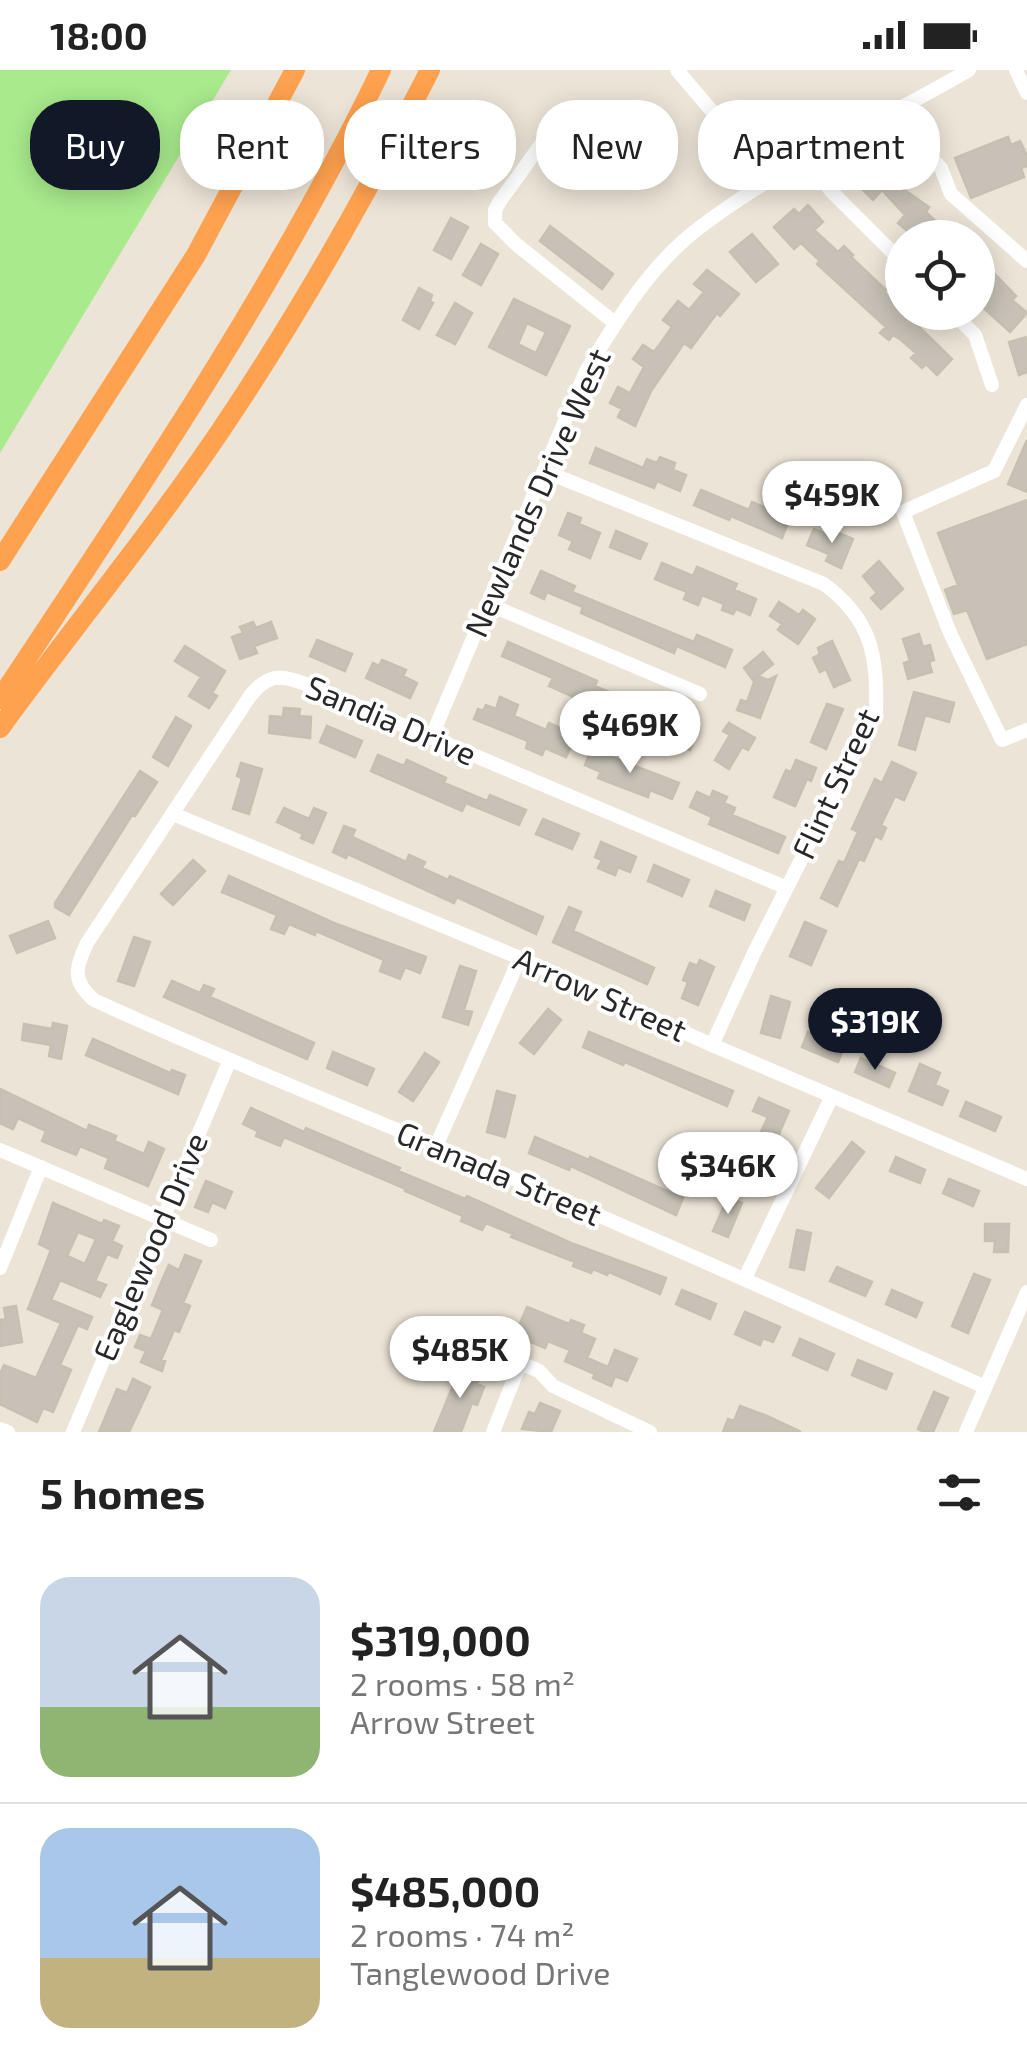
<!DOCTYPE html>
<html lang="en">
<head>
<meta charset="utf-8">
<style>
  body { margin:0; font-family:"Exo 2",sans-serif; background:#f2f2f2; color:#222; height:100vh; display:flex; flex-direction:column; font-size:38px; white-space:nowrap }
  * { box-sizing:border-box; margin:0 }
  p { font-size:32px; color:#767676 }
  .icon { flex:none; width:55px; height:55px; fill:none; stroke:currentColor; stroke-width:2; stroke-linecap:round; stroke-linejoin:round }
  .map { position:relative; height:1362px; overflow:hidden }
  .drawer { display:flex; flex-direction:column; background:#fff; flex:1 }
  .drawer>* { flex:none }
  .banner { position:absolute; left:30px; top:30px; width:968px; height:90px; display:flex; gap:20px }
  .fabs { position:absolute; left:885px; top:150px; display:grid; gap:20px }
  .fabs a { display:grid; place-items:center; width:110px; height:110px; border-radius:50%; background:#fff; box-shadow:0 5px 25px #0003; font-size:50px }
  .price { position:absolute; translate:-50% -85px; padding:0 22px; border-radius:35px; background:#fff; color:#222; font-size:32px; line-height:65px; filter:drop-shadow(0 2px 5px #0008) }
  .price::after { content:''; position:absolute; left:50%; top:60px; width:30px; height:22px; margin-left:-15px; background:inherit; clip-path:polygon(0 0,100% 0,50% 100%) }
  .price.on { background:#111827; color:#fff }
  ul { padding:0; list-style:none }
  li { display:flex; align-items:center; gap:30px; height:250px; padding:0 40px }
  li+li { border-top:2px solid #e0e0e0 }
  li span { display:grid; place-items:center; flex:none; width:280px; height:200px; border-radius:30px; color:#555 }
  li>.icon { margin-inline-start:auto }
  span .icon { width:120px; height:120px; fill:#fffc; stroke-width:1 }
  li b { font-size:42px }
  h2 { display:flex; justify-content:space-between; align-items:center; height:120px; padding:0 40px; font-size:42px }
  .tag { padding:0 35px; border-radius:40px; background:#fff; box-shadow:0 5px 25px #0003; font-size:35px; line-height:90px }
  .tag.on { background:#111827; color:#fff }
  .status { display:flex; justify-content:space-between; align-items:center; height:70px; padding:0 50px; background:#fff; direction:ltr }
  .status svg { height:28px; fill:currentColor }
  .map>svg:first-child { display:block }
  .green { fill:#a9ea8d }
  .building { fill:#c7c1b7; stroke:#c7c0b1; stroke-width:2.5; fill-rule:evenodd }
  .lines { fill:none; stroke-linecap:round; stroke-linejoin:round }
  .minor { stroke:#fff; stroke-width:14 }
  .highway { stroke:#ffa24f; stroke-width:20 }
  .labels { text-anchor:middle; stroke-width:8; stroke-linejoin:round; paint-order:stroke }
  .street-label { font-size:32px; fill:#282828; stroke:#fff }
</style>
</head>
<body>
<div class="status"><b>18:00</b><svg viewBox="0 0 49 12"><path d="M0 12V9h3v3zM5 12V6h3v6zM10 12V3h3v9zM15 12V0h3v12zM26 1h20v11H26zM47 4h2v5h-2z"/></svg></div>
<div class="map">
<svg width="1027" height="1362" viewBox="0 0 1027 1362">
  <rect width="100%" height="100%" fill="#ece4d7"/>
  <path class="green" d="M0,0H231L0,383Z"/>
  <path class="building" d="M1008,67L1011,75L1020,71L1027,86V96L1021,98L1024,107L971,128L955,88Z
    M883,86L904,105L896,114L929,137L926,142L953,168H916L898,153L905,145L882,120L873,130L862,119L871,109L866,104Z
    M808,135L823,152L814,160L838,182L844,176L853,185L851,187L886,220L884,222L902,239V242H909L917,250L915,253L952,289L937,305L926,294L922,298L911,288L916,283L900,269L893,265L889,270L880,263L886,257L817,194L820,191L801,173L794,179L774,157L794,139L799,144Z
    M451,148L468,157L451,189L434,180Z
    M550,156L613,204L602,219L540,171Z
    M752,164L778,194L756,212L730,182Z
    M481,174L498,184L481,215L463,205Z
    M983,192L1016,226L1012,230L1027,243L1010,262L978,233V198Z
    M707,200L739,224L720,246L717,243L691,278L684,273L651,321L635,356L618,347L622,339L610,333L618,317L630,323L644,297L633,289L643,275L654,282L660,274L672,257L663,250L678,231L689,240L704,222L694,214Z
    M419,218L432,225L430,231L433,233L419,259L403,250Z
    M514,229L570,256L546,305L489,277ZM527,253L546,262L536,283L518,274Z
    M455,233L472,243L455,274L437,265Z
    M1027,267V302L1019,305L1009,272Z
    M1027,370V422L1008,414Z
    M596,378L643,398L647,389L657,393L660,387L675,393L673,400L686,405L680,421L657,411L654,418L590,393Z
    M701,420L749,440L752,432L790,448L782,468L731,446L729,450L694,435Z
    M1027,430V574L987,589L967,540L954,544L945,520L958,515L938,463Z
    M568,443L581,448L579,454L600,463L590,488L569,479L573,471L559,465Z
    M814,459L827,465L829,459L853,469L841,498L826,491L829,484L807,475Z
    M616,461L647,474L640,489L610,477Z
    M879,491L903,519L881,539L871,528L877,523L863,506Z
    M662,493L693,506L697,497L737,514L734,520L756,529L750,545L736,539L733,544L722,540L724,534L702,525L698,535L684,529L687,522L655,509Z
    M541,501L575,516L572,522L694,572L697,565L732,580L725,597L677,576L674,583L581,543L583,537L547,522L544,529L531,523Z
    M779,532L799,545L803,540L815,549L798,574L778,560L782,554L770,546Z
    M253,552L256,558L271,552L277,568L254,576L257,583L240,589L232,567L243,563L240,557Z
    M919,564L923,577L930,575L934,590L929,592L932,602L908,609L904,593L910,591L903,569Z
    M317,570L352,584L345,601L310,586Z
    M832,571L850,610L834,617L826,599L820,602L813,588L820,584L818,578Z
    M508,572L597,611L595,616L634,633L636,628L652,635L648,643L697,663L690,680L549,616L553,608L502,586Z
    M185,576L225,601L212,623L217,626L209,638L189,626L201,607L175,591Z
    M763,582L773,594L758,606L768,610L776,606L760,648L737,640L741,630L747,632L756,607L753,610L744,598Z
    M382,590L406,600L403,606L417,613L410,628L366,608L373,593L379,596Z
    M914,622L954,633L949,652L925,645L915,680L899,675Z
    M500,627L518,635L514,646L546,660L549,653L562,659L560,666L573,672L566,687L545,678L542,685L526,678L528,671L474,649L478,639L483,641L486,635L496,639Z
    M827,634L843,639L826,679L811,672Z
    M284,638L300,639L299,646L311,647L310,668L269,663L270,646L283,647Z
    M176,647L191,656L168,696L153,687Z
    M729,653L755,668L748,680L742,677L729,699L715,690L730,665L723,661Z
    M327,656L362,671L355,687L320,672Z
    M591,679L679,713L672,729L650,720L648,727L598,708L601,702L585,695Z
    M378,685L404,696L407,690L446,708L444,713L487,731L490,725L526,740L519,755L466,733L462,741L371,701Z
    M796,690L816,698L811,711L807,709L795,736L774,727L786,700L791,702Z
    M892,692L916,703L904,730L895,726L881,755L886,758L881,769L875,766L864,791L859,789L837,836L821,828L839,791L844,793L858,762L852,759L875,709L882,713Z
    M241,693L262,699L249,744L233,739L242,708L237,706Z
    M140,701L157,712L135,746L132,745L69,845L55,837V833Z
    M713,721L727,727L724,733L735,738L732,745L785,767L778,783L709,754L712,747L690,737L697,722L710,728Z
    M284,738L309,749L314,738L326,743L313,773L301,768L303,764L277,752Z
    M543,749L579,764L572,779L536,764Z
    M344,756L355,760L352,767L380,780L406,792L409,785L425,792L422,798L448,810L450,806L543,847L536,864L457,827L454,833L348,784L346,788L333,782Z
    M601,772L636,787L630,802L618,797L615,805L598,798L602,790L595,787Z
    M193,790L205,801L173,835L161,824Z
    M654,795L689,810L682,826L648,811Z
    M229,806L334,853L426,887L420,903L405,897L400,909L380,901L384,890L316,861L315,865L289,854L284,864L271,859L277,845L222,822Z
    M716,821L750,835L744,850L710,836Z
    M569,837L581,842L573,861L654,898L647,914L553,872Z
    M48,851L55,868L17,883L10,866Z
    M805,852L826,861L811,895L790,886Z
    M134,867L150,872L134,916L118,911Z
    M700,890L714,897L698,935L682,928L688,912L683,910L690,893L697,896Z
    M460,896L476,901L464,940L472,942L468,955L443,947Z
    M172,911L200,923L204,915L214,919L210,927L314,973L307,989L164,927Z
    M771,926L790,932L780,968L761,963Z
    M548,939L561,950L534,984L520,973Z
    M53,953L67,956L61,989L49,986L51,975L22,970L24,954L52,959Z
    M589,962L733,1021L727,1036L625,992L623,995L583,977Z
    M808,962L844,977L838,992L802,977Z
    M93,969L170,1003L172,1000L185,1005L178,1024L86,985Z
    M333,982L374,999L367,1015L327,998Z
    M425,983L439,992L413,1031L399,1022Z
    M861,988L895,1003L889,1017L855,1002Z
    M920,994L940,1003L935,1015L948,1021L942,1035L909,1021Z
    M0,1019L87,1061L89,1055L116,1066L114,1071L144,1084L149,1072L164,1079L148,1116L105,1098L109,1088L80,1076L76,1085L42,1071L46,1061L18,1048L13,1059L0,1053Z
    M497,1021L515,1026L505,1067L487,1062Z
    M759,1028L789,1041L774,1075L758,1068L768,1047L753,1041Z
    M966,1032L1001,1047L995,1061L960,1046Z
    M251,1038L304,1062L306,1058L400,1098L398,1101L465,1129L467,1126L571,1173L666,1208L660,1224L609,1202L607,1205L593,1199L591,1203L573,1196L575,1192L511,1167L513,1164L486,1153L482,1160L461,1151L463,1146L405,1121L406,1119L284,1067L280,1076L256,1066L258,1061L243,1054Z
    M535,1067L589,1090L590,1087L683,1128L676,1145L571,1096L569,1100L529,1083Z
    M852,1072L864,1082L829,1128L816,1118Z
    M896,1087L925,1100L920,1113L890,1101Z
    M949,1109L979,1121L973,1136L943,1123Z
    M206,1111L232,1122L225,1138L212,1132L208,1142L195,1137Z
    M728,1127L742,1133L728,1167L713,1161Z
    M53,1133L102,1154L104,1150L119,1156L112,1171L122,1176L117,1188L107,1184L95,1211L106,1215L100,1227L60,1210L51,1230L92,1247L87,1259L78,1255L60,1295L71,1300L53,1342L43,1338L37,1352L0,1334V1304L4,1295L36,1308L61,1253L28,1239L51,1180L39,1174ZM78,1162L96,1169L85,1194L67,1186Z
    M985,1154H1009L1008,1182H994L995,1171H985Z
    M797,1160L811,1163L804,1200L790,1197Z
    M185,1185L201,1191L183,1233L190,1236L179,1262L174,1260L161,1290L165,1291L162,1301L141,1292L146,1281L135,1277L140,1265L151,1269L163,1240L152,1235L163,1208L169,1195L179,1200Z
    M837,1197L872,1212L865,1226L830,1211Z
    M974,1204L990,1210L968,1263L952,1256Z
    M682,1220L716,1234L710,1249L676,1234Z
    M892,1220L922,1233L916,1247L886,1234Z
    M16,1236L22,1272L0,1276V1250L6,1249L4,1238Z
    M527,1237L569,1254L571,1250L584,1255L581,1263L595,1269L587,1288L608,1297L615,1280L637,1289L627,1311L615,1306L611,1316L593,1308L595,1304L565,1291L570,1280L548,1271L545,1278L515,1265Z
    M745,1242L780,1257L773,1272L763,1268L760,1275L735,1264Z
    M800,1269L834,1284L827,1300L793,1285Z
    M858,1290L892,1304L886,1319L852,1305Z
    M462,1294L482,1303L477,1314L484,1317L477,1335L472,1333L461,1362H434Z
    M133,1309L150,1317L129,1362H99L117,1319L127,1323Z
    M934,1322L948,1328L933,1362H925L918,1359Z
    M540,1333L560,1341L551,1362L522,1359L529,1342L535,1344Z
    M740,1336L767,1346L801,1362H723L728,1349L734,1351Z"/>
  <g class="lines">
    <path class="minor" d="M677,0L771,111
      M1016,0L1027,23
      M888,47L941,98L951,124L1027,191
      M542,73L500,131L495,140V153L517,175L615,253
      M807,90L831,121L902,192
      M952,242L975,265L992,315
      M1027,335L994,401L903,442L950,563L1002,670L1027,660
      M544,401L824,514C871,549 878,585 876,641L754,883L712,975
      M488,534L700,624
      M431,668L586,301C617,250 651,194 699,158C781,95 880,52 969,0
      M173,744L520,888L712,975L1027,1109
      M787,818L303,613C279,604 267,605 250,626L87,873C75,898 72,911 94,930C207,982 321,1028 436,1076C620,1153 803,1235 985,1317
      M436,1076L520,888
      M0,1080L211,1170
      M0,1198L41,1097
      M745,1208L832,1026
      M454,1263L539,1301L553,1316L650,1362
      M0,1359L8,1362
      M73,1362L229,992
      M493,1362L520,1294
      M966,1362L1027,1222"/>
    <path class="highway" d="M0,491L196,185L295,0
      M0,629C135,425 274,221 381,0
      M0,658C73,558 152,462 221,360C299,244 367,124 430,0"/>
  </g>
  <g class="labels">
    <g class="street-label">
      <text transform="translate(538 423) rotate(-66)" y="11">Newlands Drive West</text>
      <text transform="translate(391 651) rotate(23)" y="11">Sandia Drive</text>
      <text transform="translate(836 714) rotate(-65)" y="11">Flint Street</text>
      <text transform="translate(600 925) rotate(24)" y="11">Arrow Street</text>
      <text transform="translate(499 1104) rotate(23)" y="11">Granada Street</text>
      <text transform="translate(151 1177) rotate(-67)" y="11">Eaglewood Drive</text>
    </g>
  </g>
</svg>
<div class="fabs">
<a><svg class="icon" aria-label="locate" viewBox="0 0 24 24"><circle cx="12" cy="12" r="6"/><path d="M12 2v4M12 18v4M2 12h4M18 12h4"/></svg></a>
</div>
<b class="price" style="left:832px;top:476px">$459K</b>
<b class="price" style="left:630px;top:706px">$469K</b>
<b class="price on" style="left:875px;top:1003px">$319K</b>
<b class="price" style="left:728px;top:1147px">$346K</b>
<b class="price" style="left:460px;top:1331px">$485K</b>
<div class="banner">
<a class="tag on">Buy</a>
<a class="tag">Rent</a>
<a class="tag">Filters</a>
<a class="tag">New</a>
<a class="tag">Apartment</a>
</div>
</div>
<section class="drawer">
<h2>5 homes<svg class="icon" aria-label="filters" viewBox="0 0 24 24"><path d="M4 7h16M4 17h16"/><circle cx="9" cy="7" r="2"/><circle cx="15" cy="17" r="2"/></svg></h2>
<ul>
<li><span style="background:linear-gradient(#c9d6e8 65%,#8fb573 0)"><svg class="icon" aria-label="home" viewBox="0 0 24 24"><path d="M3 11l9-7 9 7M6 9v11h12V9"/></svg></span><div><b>$319,000</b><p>2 rooms · 58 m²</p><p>Arrow Street</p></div></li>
<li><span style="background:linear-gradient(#a9c7e8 65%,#c2b280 0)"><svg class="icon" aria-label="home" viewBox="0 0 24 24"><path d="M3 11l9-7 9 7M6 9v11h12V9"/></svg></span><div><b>$485,000</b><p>2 rooms · 74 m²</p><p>Tanglewood Drive</p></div></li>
</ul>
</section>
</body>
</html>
